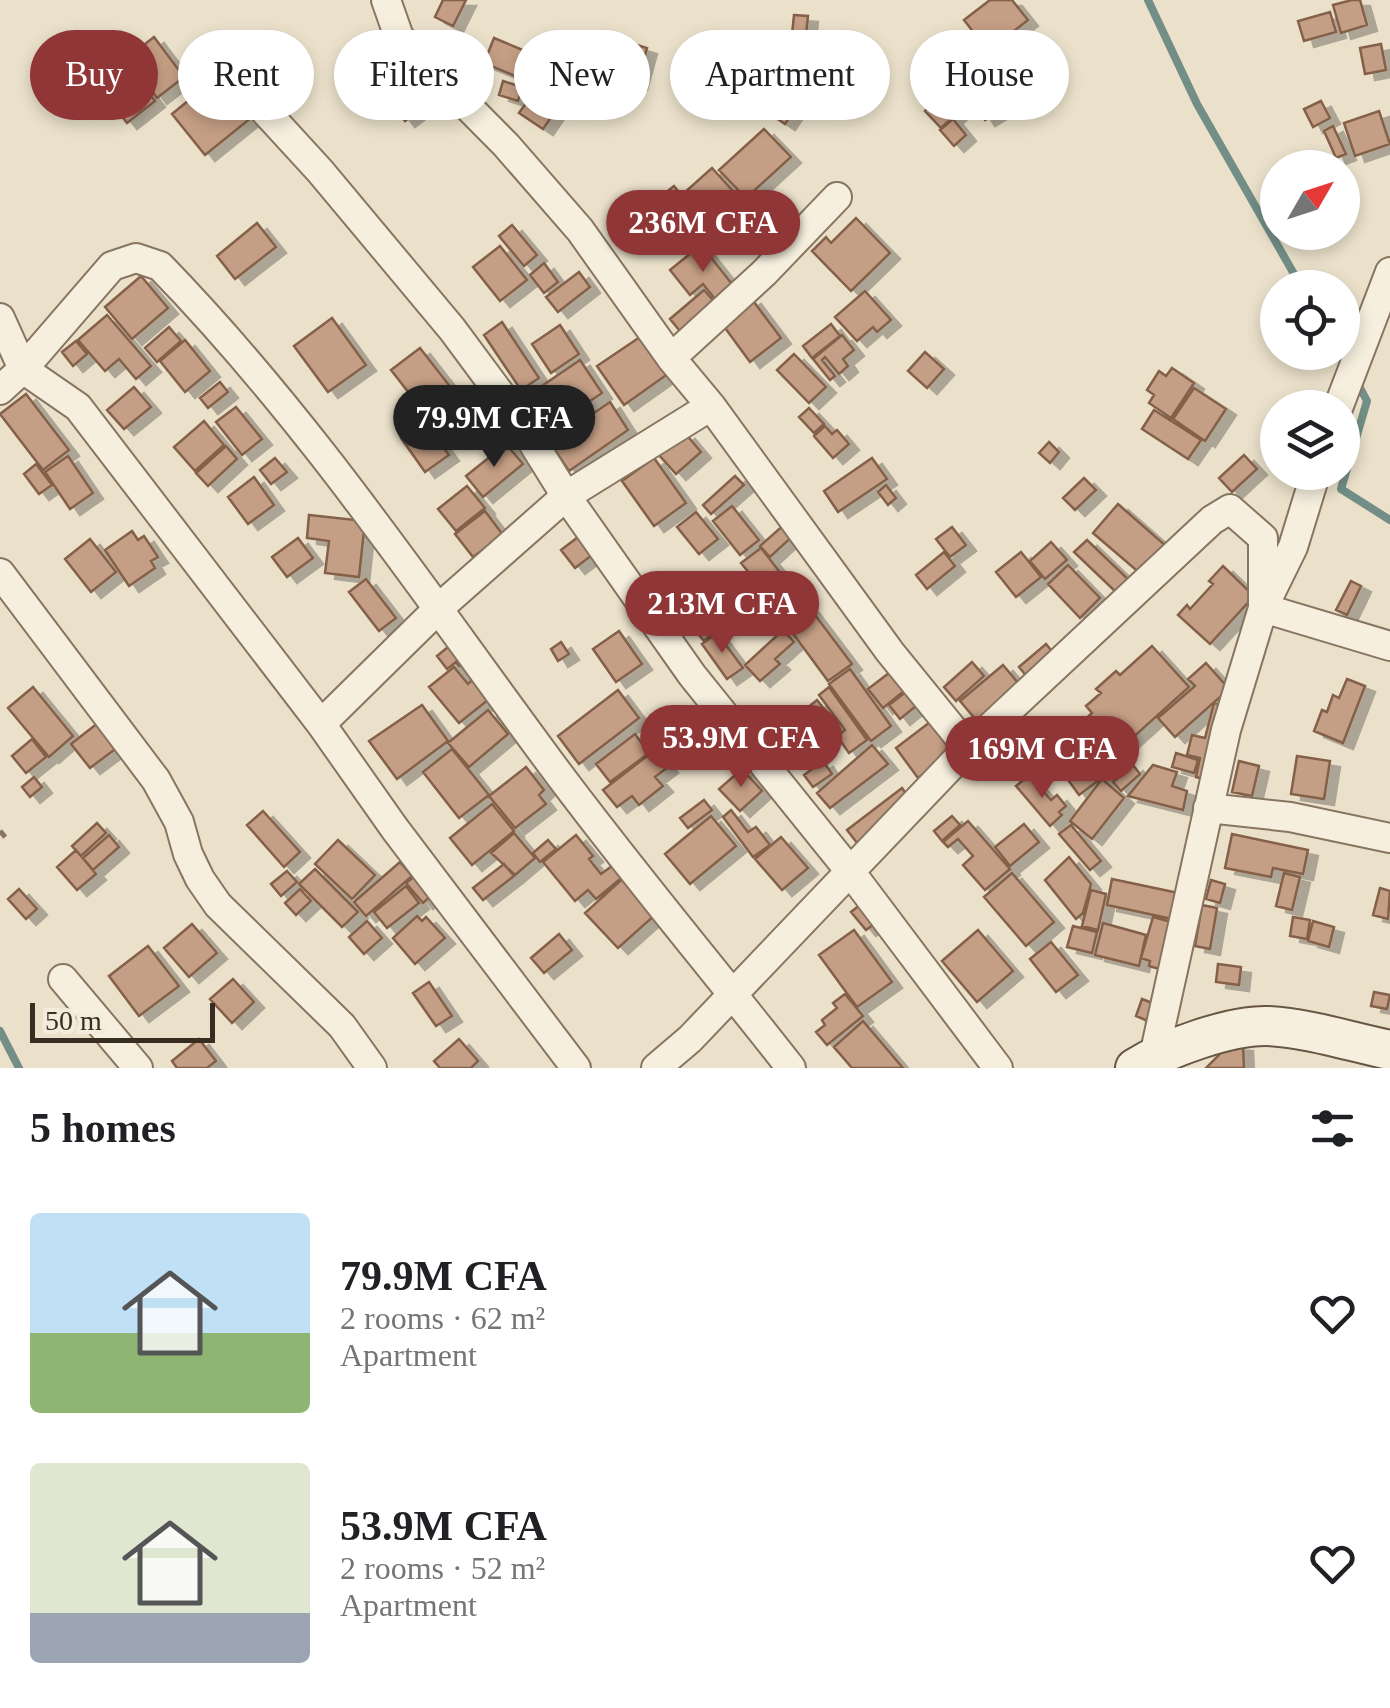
<!DOCTYPE html>
<html lang="en">
<head>
<meta charset="utf-8">
<style>
  body { margin:0; font-family:"Times New Roman",serif; background:#f2f2f2; color:#202124; height:100vh; display:flex; flex-direction:column; font-size:38px; white-space:nowrap }
  * { box-sizing:border-box; margin:0 }
  p { font-size:32px; color:#757577 }
  .icon { flex:none; width:55px; height:55px; fill:none; stroke:currentColor; stroke-width:2; stroke-linecap:round; stroke-linejoin:round }
  .map { position:relative; height:1068px; overflow:hidden }
  .panel { display:flex; flex-direction:column; background:#fff; flex:1 }
  .panel>* { flex:none }
  .guide { position:absolute; left:30px; top:30px; width:1330px; height:90px; display:flex; gap:20px }
  .needle { width:65px; rotate:51deg }
  .tools { position:absolute; left:1260px; top:150px; display:grid; gap:20px }
  .tools a { display:grid; place-items:center; width:100px; height:100px; border-radius:50%; background:#fff; box-shadow:0 5px 15px #0003; font-size:50px }
  .scale { position:absolute; left:30px; bottom:25px; width:185px; box-sizing:border-box; padding-left:10px; border:5px solid #392d22; border-top:0; font-size:28px; line-height:35px; white-space:nowrap; color:#392d22; -webkit-text-stroke:8px #f3ecda; paint-order:stroke }
  .price { position:absolute; translate:-50% -85px; padding:0 22px; border-radius:35px; background:#903637; color:#fff; font-size:32px; line-height:65px; filter:drop-shadow(0 2px 5px #0008) }
  .price::after { content:''; position:absolute; left:50%; top:60px; width:30px; height:22px; margin-left:-15px; background:inherit; clip-path:polygon(0 0,100% 0,50% 100%) }
  .price.selected { background:#222; color:#fff }
  ul { padding:0; list-style:none }
  li { display:flex; align-items:center; gap:30px; height:250px; padding:0 30px }
  li span { display:grid; place-items:center; flex:none; width:280px; height:200px; border-radius:10px; color:#555 }
  li>.icon { margin-inline-start:auto }
  span .icon { width:120px; height:120px; fill:#fffc; stroke-width:1 }
  li b { font-size:42px }
  h2 { display:flex; justify-content:space-between; align-items:center; height:120px; padding:0 30px; font-size:42px }
  .chip { padding:0 35px; border-radius:45px; background:#fff; box-shadow:0 5px 15px #0003; font-size:35px; line-height:90px }
  .chip.selected { background:#903637; color:#fff }
  .map>svg:first-child { display:block }
  .lines { fill:none; stroke-linecap:round; stroke-linejoin:round }
  .stream { stroke:#728e87; stroke-width:8 }
  .building { fill:#c59f85; stroke:#846049; stroke-width:2.5; filter:url(#shadow) }
  .street-casing { stroke:#877561; stroke-width:32 }
  .secondary-casing { stroke:#695644; stroke-width:42 }
  .path { stroke:#877561; stroke-width:5; stroke-dasharray:8 5; stroke-linecap:butt }
  .street { stroke:#f6efde; stroke-width:28 }
  .secondary { stroke:#f6efde; stroke-width:38 }
</style>
</head>
<body>
<div class="map">
<svg width="1390" height="1068" viewBox="0 0 1390 1068">
  <defs>
    <filter id="shadow"><feDropShadow dx="10" dy="6" stdDeviation="0" flood-color="#0004"/></filter>
  </defs>
  <rect width="100%" height="100%" fill="#ebe1cb"/>
  <g class="lines">
    <path class="stream" d="M1148,0L1197,104L1302,288
      M1357,382L1367,401L1341,489L1390,520
      M0,1031L19,1068"/>
  </g>
  <path class="building" d="M443,0H466L453,26L435,17Z
    M990,0H1012L1028,20L988,51L964,20Z
    M1352,0H1360L1367,25L1341,33L1333,5Z
    M1330,12L1336,32L1304,41L1298,21Z
    M794,15L808,16L806,35L792,34Z
    M567,36L614,60L607,74L560,51Z
    M154,37L184,77L157,98L127,58Z
    M494,38L525,51L515,76L484,63Z
    M624,41L647,48L637,84L614,77Z
    M1381,44L1386,70L1365,74L1360,48Z
    M942,52L972,73L959,93L928,71Z
    M118,53L155,101L127,123L90,75Z
    M787,65L813,83L785,124L763,109L775,92L770,89Z
    M418,78L434,99L405,121L389,100Z
    M999,78L1014,103L985,120L970,95Z
    M503,81L522,87L518,101L499,95Z
    M542,81L565,97L543,129L519,113Z
    M1020,84L1029,104L1017,109L1008,90Z
    M244,87L262,109L205,155L172,114L194,96L210,114Z
    M944,92L961,110L941,128L925,111Z
    M1321,101L1330,118L1313,127L1304,109Z
    M1379,111L1390,144L1355,156L1344,123Z
    M953,119L966,135L954,146L940,130Z
    M1333,126L1346,154L1336,158L1324,131Z
    M764,129L791,157L746,198L719,170Z
    M712,168L742,201L714,225L685,192Z
    M674,186L701,219L686,231L659,198Z
    M747,201L790,238L779,251L748,224L744,229L732,218Z
    M856,218L890,253L851,291L812,251L826,237L831,243Z
    M257,223L276,247L235,279L217,256Z
    M512,225L537,255L524,266L499,236Z
    M701,245L736,289L719,304L703,284L690,295L670,270Z
    M500,246L527,280L500,301L473,267Z
    M544,263L558,282L544,293L530,275Z
    M579,272L590,287L558,312L546,297Z
    M141,276L168,308L132,339L105,307Z
    M704,290L719,307L684,336L670,319Z
    M865,291L891,320L877,332L873,327L857,341L835,317Z
    M751,298L781,338L750,362L720,321Z
    M107,315L151,366L136,379L119,359L105,371L78,340Z
    M332,318L366,365L328,392L294,346Z
    M502,322L539,378L521,390L484,335Z
    M831,324L840,336L812,358L803,346Z
    M560,325L579,354L551,373L532,344Z
    M169,327L181,341L157,362L145,348Z
    M646,333L672,371L624,405L597,366Z
    M842,335L854,350L843,359L848,366L839,374L825,357L822,360L835,376L830,380L813,359Z
    M185,340L210,371L185,392L160,361Z
    M76,341L87,354L73,366L62,352Z
    M420,348L452,389L423,411L391,370Z
    M925,352L944,369L927,388L908,371Z
    M794,354L826,387L809,403L777,370Z
    M580,360L602,393L549,429L527,396Z
    M1172,368L1194,383L1171,418L1149,403L1154,395L1147,390L1159,371L1166,376Z
    M220,382L228,392L208,408L200,398Z
    M134,387L151,407L124,429L107,410Z
    M1194,388L1226,409L1205,441L1173,419Z
    M26,394L69,450L43,470L0,414Z
    M610,402L628,430L569,471L550,443Z
    M236,407L262,439L242,455L216,422Z
    M809,408L824,424L814,433L799,417Z
    M1154,410L1201,440L1188,459L1142,429Z
    M204,421L224,445L195,471L174,447Z
    M424,421L449,455L425,472L401,438Z
    M825,426L832,434L837,430L849,444L833,458L814,436Z
    M685,433L701,452L676,474L659,455Z
    M1049,442L1059,452L1050,463L1039,453Z
    M506,444L523,464L483,497L466,476Z
    M226,446L237,459L208,486L196,473Z
    M1244,455L1257,469L1232,492L1219,478Z
    M68,456L93,493L70,509L45,472Z
    M275,458L287,472L271,484L260,470Z
    M654,458L686,503L654,526L622,481Z
    M872,458L887,479L838,512L824,491Z
    M36,464L52,485L39,494L24,474Z
    M735,476L744,485L711,514L703,505Z
    M254,477L274,505L248,524L228,497Z
    M1084,478L1096,490L1075,510L1063,498Z
    M886,485L896,498L888,505L878,492Z
    M467,486L485,508L456,531L438,509Z
    M1118,504L1174,553L1149,581L1093,533Z
    M732,506L759,540L740,555L713,521Z
    M485,511L503,535L473,557L455,534Z
    M696,512L718,539L699,554L677,527Z
    M309,515L365,521L359,577L325,573L329,541L307,538Z
    M787,522L796,533L770,557L760,546Z
    M952,527L966,545L950,557L936,539Z
    M132,531L138,540L144,536L158,557L151,561L155,568L129,586L105,550Z
    M582,534L596,552L575,568L561,550Z
    M298,538L313,558L287,577L272,557Z
    M90,539L116,572L91,592L65,559Z
    M1087,540L1131,582L1119,595L1074,552Z
    M1051,542L1067,560L1045,579L1030,561Z
    M761,548L786,580L767,595L741,563Z
    M944,552L955,566L927,589L916,575Z
    M1021,552L1041,577L1016,597L996,572Z
    M1068,565L1100,598L1080,618L1048,584Z
    M1223,566L1254,596L1210,644L1178,615L1187,605L1190,609L1213,584L1209,581Z
    M366,579L396,618L379,631L349,592Z
    M728,580L742,597L723,612L709,596Z
    M1351,581L1361,586L1347,615L1336,610Z
    M809,607L852,664L828,681L786,624Z
    M702,611L717,630L704,641L688,622Z
    M783,630L794,642L775,659L780,664L760,681L745,665Z
    M619,631L642,664L616,682L593,649Z
    M717,633L743,668L727,679L702,644Z
    M459,638L473,655L459,666L456,662L447,669L437,656Z
    M561,642L569,654L558,661L551,649Z
    M1046,644L1060,661L1033,684L1019,667Z
    M1152,646L1189,687L1108,760L1078,726L1092,713L1086,706L1101,693L1096,689L1116,671L1120,675Z
    M972,662L984,676L956,701L944,687Z
    M1206,663L1229,689L1175,737L1158,718L1195,686L1188,679Z
    M1003,665L1025,691L982,727L960,701Z
    M454,667L468,684L472,680L488,700L459,723L429,687Z
    M850,669L891,726L871,741L829,684Z
    M889,673L904,691L883,708L868,689Z
    M1347,679L1365,686L1343,743L1314,731L1322,710L1327,712L1333,695L1339,698Z
    M916,684L927,697L900,719L889,705Z
    M33,687L73,736L49,757L8,708Z
    M829,687L867,740L849,753L837,736L845,730L819,695Z
    M618,690L639,718L579,764L558,736Z
    M817,700L840,729L802,759L779,731Z
    M1214,703L1229,706L1212,781L1196,777L1200,758L1187,755L1192,735L1205,738Z
    M422,705L448,741L397,779L369,741Z
    M488,710L508,734L469,767L448,743Z
    M103,719L122,744L90,768L71,744Z
    M934,719L956,749L918,778L896,748Z
    M635,734L649,753L610,782L596,764Z
    M32,739L46,757L26,773L12,756Z
    M872,745L888,764L830,808L817,793Z
    M452,749L489,795L459,818L423,772Z
    M1082,749L1103,777L1079,795L1058,766Z
    M655,750L668,767L655,777L663,786L639,805L632,796L617,807L603,790Z
    M1176,753L1198,760L1194,773L1172,767Z
    M1297,756L1330,761L1324,799L1291,794Z
    M823,761L832,774L813,787L804,775Z
    M1239,761L1259,766L1252,796L1232,792Z
    M1133,765L1140,774L1121,791L1113,782Z
    M1153,765L1177,772L1172,786L1187,791L1183,810L1128,796Z
    M526,767L544,790L539,795L546,804L515,828L489,796Z
    M742,769L762,791L740,811L719,789Z
    M1029,775L1051,800L1057,795L1066,806L1059,812L1062,815L1050,826L1016,786Z
    M34,777L42,787L30,797L22,787Z
    M1102,779L1124,798L1092,839L1070,821Z
    M902,788L915,806L861,848L847,830Z
    M704,800L712,810L688,828L680,818Z
    M492,804L514,831L472,865L450,838Z
    M731,810L748,832L756,827L770,845L753,857L723,817Z
    M263,811L300,852L284,867L247,825Z
    M711,816L736,846L690,884L665,854Z
    M952,816L960,825L942,841L934,831Z
    M968,821L1010,869L985,890L963,865L973,856L958,839L948,847L943,842Z
    M97,823L106,833L81,856L72,846Z
    M1024,824L1039,842L1010,866L995,847Z
    M1071,825L1101,861L1090,870L1059,834Z
    M514,833L535,858L515,875L491,853Z
    M1232,834L1308,850L1303,874L1273,868L1271,877L1225,868Z
    M109,835L119,847L93,870L83,858Z
    M576,835L593,856L589,859L601,874L616,863L625,875L596,899L588,890L575,901L543,862Z
    M781,837L808,868L782,890L755,859Z
    M338,840L375,875L352,899L315,864Z
    M548,840L556,849L540,862L533,853Z
    M76,850L96,874L77,890L57,867Z
    M1069,857L1091,884L1083,913L1076,919L1045,880Z
    M400,862L412,876L366,916L354,902Z
    M504,864L514,876L483,900L473,888Z
    M425,868L441,887L423,903L406,883Z
    M315,869L358,912L342,927L299,884Z
    M287,871L297,882L281,896L271,884Z
    M631,871L664,907L618,948L585,913Z
    M1012,873L1054,922L1026,946L984,897Z
    M1284,873L1300,877L1292,910L1276,906Z
    M1112,879L1183,894L1177,920L1107,905Z
    M1211,880L1225,884L1220,903L1206,899Z
    M406,886L419,903L387,928L374,912Z
    M1380,888L1390,891L1388,919L1373,915Z
    M19,889L37,909L26,919L8,899Z
    M300,889L311,901L296,915L285,903Z
    M1091,890L1106,894L1098,930L1082,926Z
    M866,900L881,919L866,930L851,912Z
    M1202,905L1217,908L1210,949L1195,946Z
    M417,916L422,921L426,917L445,938L415,964L393,938Z
    M1153,917L1175,923L1163,970L1149,966L1150,961L1141,958Z
    M1293,917L1310,920L1307,939L1290,936Z
    M367,921L382,938L364,954L349,937Z
    M1313,921L1334,927L1329,947L1308,941Z
    M1103,923L1146,935L1139,966L1095,955Z
    M192,924L217,953L189,977L164,948Z
    M1073,926L1097,932L1092,953L1067,947Z
    M854,930L892,982L857,1007L819,955Z
    M978,930L1013,971L977,1002L942,961Z
    M559,934L572,950L544,973L531,958Z
    M1051,942L1078,975L1056,992L1030,959Z
    M148,946L179,986L139,1016L109,976Z
    M1218,964L1241,967L1239,985L1216,982Z
    M233,979L254,1002L232,1023L210,999Z
    M429,982L452,1016L436,1026L413,993Z
    M1374,992L1390,995L1387,1009L1371,1006Z
    M845,994L863,1016L827,1045L816,1032L825,1025L822,1020L837,1008L833,1003Z
    M1142,999L1155,1004L1148,1021L1136,1016Z
    M863,1021L903,1068H852L834,1047Z
    M199,1039L216,1061L207,1068H177L172,1061Z
    M459,1039L478,1061L471,1068H440L434,1061Z
    M1221,1044L1243,1045L1244,1068H1206L1219,1055Z"/>
  <g class="lines">
    <defs>
      <path id="street" d="M386,0L399,37L506,145L580,230L671,358L711,406L890,652L968,748
        M222,64L320,171L452,329L515,414L566,496L692,675L849,870L998,1068
        M0,318L23,369L78,407L321,724L395,829L576,1068
        M671,358L764,273L837,197
        M0,390L23,369L112,266L136,258L160,266C308,418 426,595 552,765C629,869 712,967 791,1068
        M1338,408L1390,272
        M1316,472L1293,547L1263,608L1390,646
        M0,573L156,780L179,822L188,854L200,879L218,905L342,1026L372,1068
        M321,724L439,608L566,496L711,406
        M1208,808L1290,817L1390,838
        M63,979L138,1068
        M656,1068L690,1039L968,748L1212,520L1230,509L1263,538V608L1226,730L1154,1056"/>
      <path id="secondary" d="M1135,1068C1167,1048 1230,1025 1268,1026C1308,1028 1351,1042 1390,1050"/>
    </defs>
    <use href="#street" class="street-casing"/>
    <use href="#secondary" class="secondary-casing"/>
    <path class="path" d="M0,831L6,838"/>
    <use href="#street" class="street"/>
    <use href="#secondary" class="secondary"/>
  </g>
</svg>
<div class="tools">
<a><svg class="needle" viewBox="-14 -14 28 28"><path d="M0-13l5 13h-10z" fill="#e53935"/><path d="M0 13l5-13h-10z" fill="#757577"/></svg></a>
<a><svg class="icon" aria-label="locate" viewBox="0 0 24 24"><circle cx="12" cy="12" r="6"/><path d="M12 2v4M12 18v4M2 12h4M18 12h4"/></svg></a>
<a><svg class="icon" aria-label="layers" viewBox="0 0 24 24"><path d="M12 4l9 5-9 5-9-5zM3 14l9 5 9-5"/></svg></a>
</div>
<div class="scale">50 m</div>
<b class="price" style="left:703px;top:275px">236M CFA</b>
<b class="price selected" style="left:494px;top:470px">79.9M CFA</b>
<b class="price" style="left:722px;top:656px">213M CFA</b>
<b class="price" style="left:741px;top:790px">53.9M CFA</b>
<b class="price" style="left:1042px;top:801px">169M CFA</b>
<div class="guide">
<a class="chip selected">Buy</a>
<a class="chip">Rent</a>
<a class="chip">Filters</a>
<a class="chip">New</a>
<a class="chip">Apartment</a>
<a class="chip">House</a>
</div>
</div>
<section class="panel">
<h2>5 homes<svg class="icon" aria-label="filters" viewBox="0 0 24 24"><path d="M4 7h16M4 17h16"/><circle cx="9" cy="7" r="2"/><circle cx="15" cy="17" r="2"/></svg></h2>
<ul>
<li><span style="background:linear-gradient(#bfe0f5 60%,#8fb573 0)"><svg class="icon" aria-label="home" viewBox="0 0 24 24"><path d="M3 11l9-7 9 7M6 9v11h12V9"/></svg></span><div><b>79.9M CFA</b><p>2 rooms · 62 m²</p><p>Apartment</p></div><svg class="icon" aria-label="heart" viewBox="0 0 24 24"><path d="M12 20l-8-8c-3-5 5-10 8-4 3-6 11-1 8 4z"/></svg></li>
<li><span style="background:linear-gradient(#dfe7d0 75%,#9aa5b1 0)"><svg class="icon" aria-label="home" viewBox="0 0 24 24"><path d="M3 11l9-7 9 7M6 9v11h12V9"/></svg></span><div><b>53.9M CFA</b><p>2 rooms · 52 m²</p><p>Apartment</p></div><svg class="icon" aria-label="heart" viewBox="0 0 24 24"><path d="M12 20l-8-8c-3-5 5-10 8-4 3-6 11-1 8 4z"/></svg></li>
</ul>
</section>
</body>
</html>
